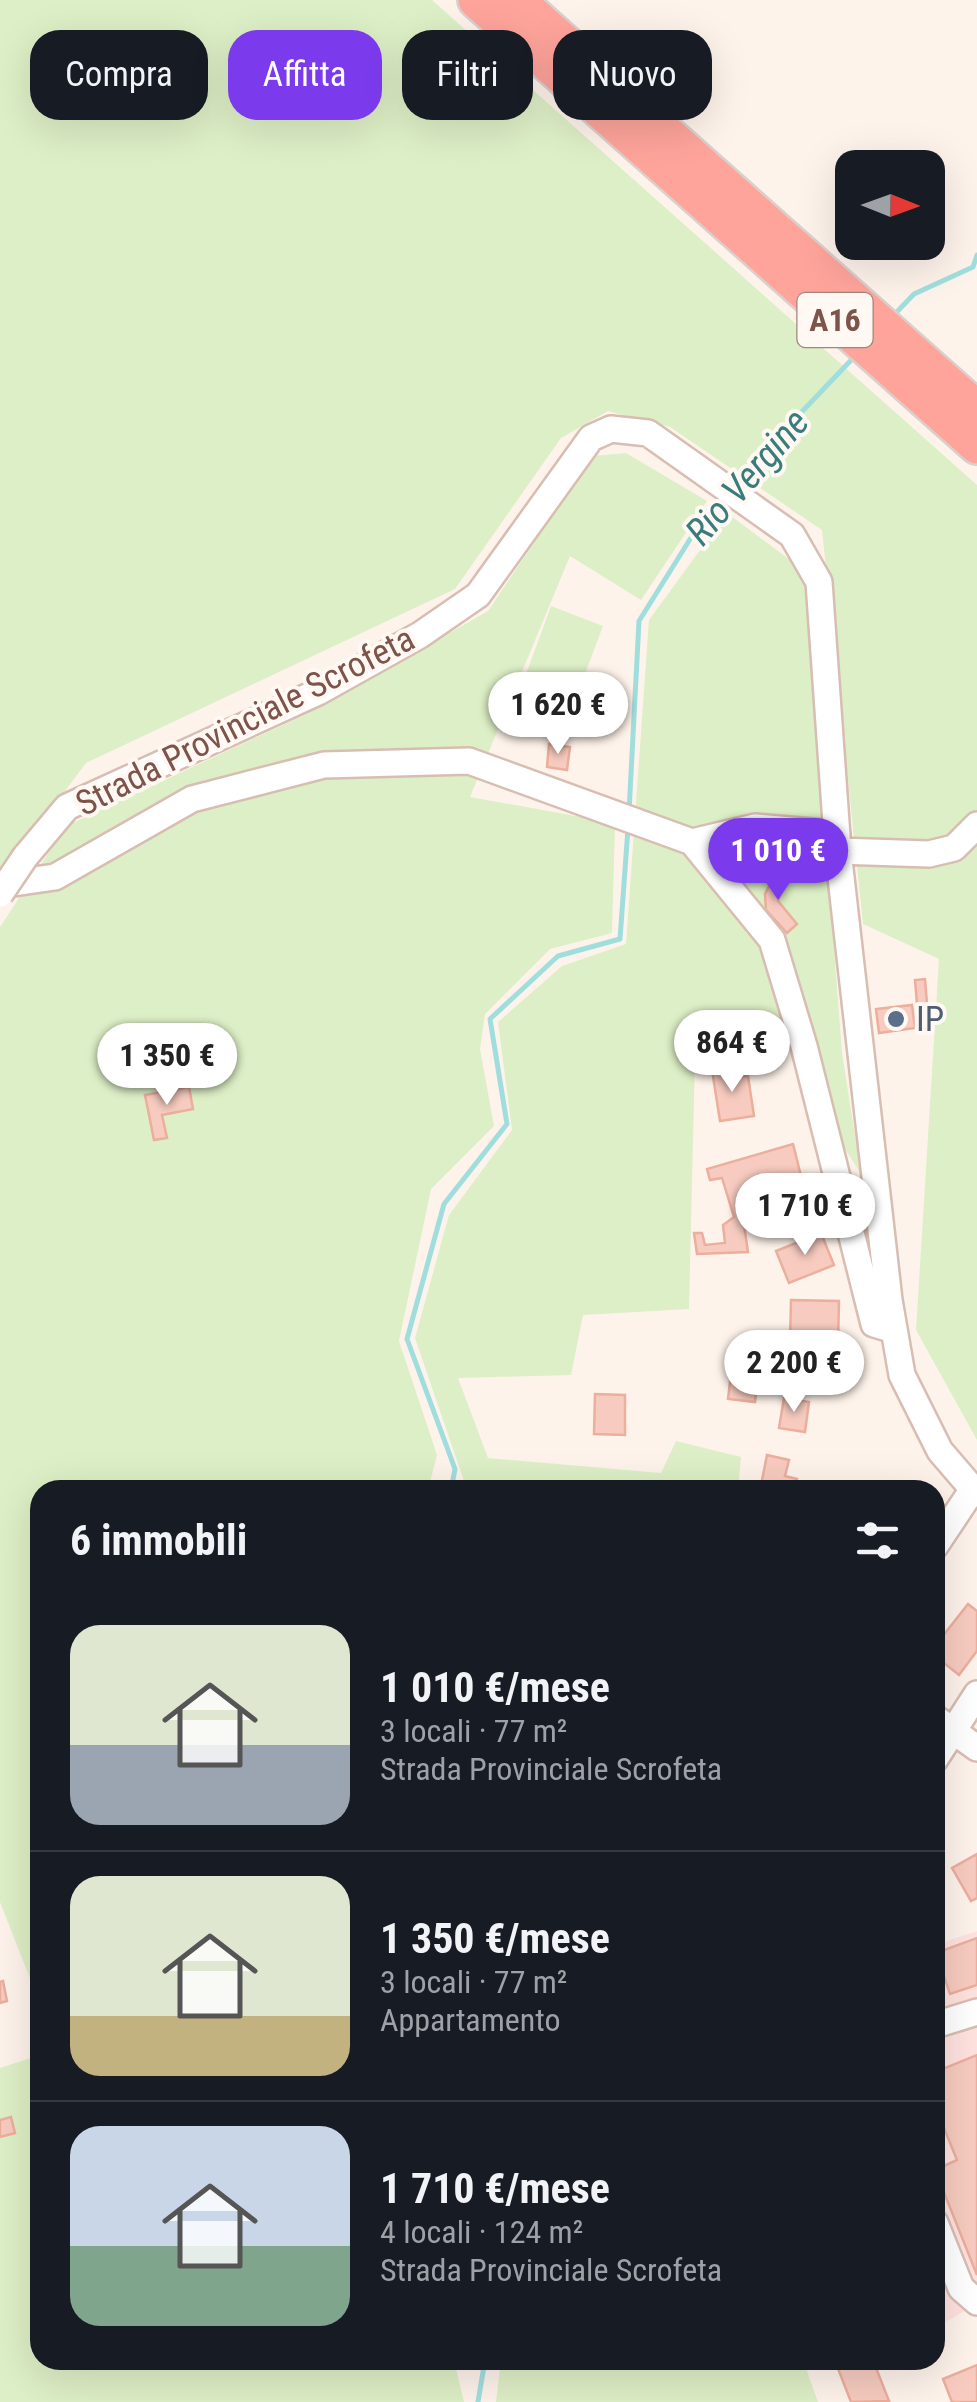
<!DOCTYPE html>
<html lang="it">
<head>
<meta charset="utf-8">
<style>
  body { margin:0; font-family:"Roboto Condensed",sans-serif; background:#242831; color:#f1f3f6; height:100vh; display:flex; flex-direction:column; font-size:38px; white-space:nowrap }
  * { box-sizing:border-box; margin:0 }
  p { font-size:32px; color:#9ea1a6 }
  .icon { flex:none; width:55px; height:55px; fill:none; stroke:currentColor; stroke-width:2; stroke-linecap:round; stroke-linejoin:round }
  .map { position:relative; flex:1; overflow:hidden }
  .panel { position:absolute; left:30px; top:1480px; width:915px; height:890px; display:flex; flex-direction:column; background:#171b24; border-radius:30px; box-shadow:0 10px 40px #0002 }
  .panel>* { flex:none }
  .guide { position:absolute; left:30px; top:30px; width:918px; height:90px; display:flex; gap:20px }
  .needle { width:65px; rotate:91deg }
  .fabs { position:absolute; left:835px; top:150px; display:grid; gap:20px }
  .fabs a { display:grid; place-items:center; width:110px; height:110px; border-radius:20px; background:#171b24; box-shadow:0 10px 40px #0002; font-size:50px }
  .price { position:absolute; translate:-50% -85px; padding:0 22px; border-radius:35px; background:#fff; color:#222; font-size:32px; line-height:65px; filter:drop-shadow(0 2px 5px #0008) }
  .price::after { content:''; position:absolute; left:50%; top:60px; width:30px; height:22px; margin-left:-15px; background:inherit; clip-path:polygon(0 0,100% 0,50% 100%) }
  .price.active { background:#7c3aed; color:#fff }
  ul { padding:0; list-style:none }
  li { display:flex; align-items:center; gap:30px; height:250px; padding:0 40px }
  li+li { border-top:2px solid #363941 }
  li span { display:grid; place-items:center; flex:none; width:280px; height:200px; border-radius:30px; color:#555 }
  li>.icon { margin-inline-start:auto }
  span .icon { width:120px; height:120px; fill:#fffc; stroke-width:1 }
  li b { font-size:42px }
  h2 { display:flex; justify-content:space-between; align-items:center; height:120px; padding:0 40px; font-size:42px }
  .tag { padding:0 35px; border-radius:30px; background:#171b24; box-shadow:0 10px 40px #0002; font-size:35px; line-height:90px }
  .tag.active { background:#7c3aed; color:#fff }
  .map>svg:first-child { display:block }
  .commercial { fill:#ffe2de }
  .green { fill:#ddefc6 }
  .lines { fill:none; stroke-linecap:round; stroke-linejoin:round }
  .stream { stroke:#a0dede; stroke-width:5 }
  .building { fill:#f7cbbf; stroke:#ecae9d; stroke-width:2.5 }
  .minor-casing { stroke:#d8bdb2; stroke-width:30 }
  .highway-casing { stroke:#dbcfcc; stroke-width:40 }
  .minor { stroke:#fff; stroke-width:25 }
  .highway { stroke:#fea49b; stroke-width:35 }
  .minor-bridge-casing { stroke:#d8bdb2; stroke-width:30; stroke-linecap:butt }
  .minor-bridge { stroke:#fff; stroke-width:25 }
  .service-dot { fill:#5c6f8a; stroke:#fff8f3; stroke-width:4 }
  .labels { text-anchor:middle; stroke-width:8; stroke-linejoin:round; paint-order:stroke }
  .shield { fill:#fff8f3; stroke:#a5847c; stroke-width:2.5 }
  .shield-label { font-size:32px; font-weight:bold; fill:#7e5349 }
  .street-label { font-size:35px; fill:#7e5349; stroke:#fff8f3 }
  .service-label { font-size:35px; fill:#4e5e75; stroke:#fff8f3; text-anchor:start }
  .water-label { font-size:38px; font-style:italic; fill:#387c7c; stroke:#fff8f3 }
</style>
</head>
<body>
<div class="map">
<svg width="977" height="2402" viewBox="0 0 977 2402">
  <rect width="100%" height="100%" fill="#fef3ea"/>
  <path class="commercial" d="M977,1931V2304L935,2328V1945Z"/>
  <path class="green" d="M0,0H432L977,485V1440L916,1330L939,959L863,924L822,530L670,427L608,411L561,438L455,589L86,763L0,877Z
    M626,453L707,501L641,600L570,556L470,797L615,823L612,933L550,949L485,1014L480,1049L494,1126L431,1189L399,1341L437,1455L428,1490H40V2004L0,1902V927L66,826L313,711L488,611L592,456Z
    M727,513L790,560L806,583L842,1053L861,1174L843,1146L793,1030L695,1057L689,1309L583,1315L571,1375L458,1378L488,1458L661,1473L676,1441L741,1457L738,1490H467L415,1338L449,1215L512,1130L498,1022L562,966L626,944L649,620Z
    M551,606L603,626L564,730L513,710Z
    M40,2055V2360H454L464,2402H0V2068Z
    M501,2360H809L807,2371L818,2402H496Z"/>
  <g class="lines">
    <path class="stream" d="M893,316L914,294L973,267L977,255
      M735,482L855,356
      M629,812L639,621L707,512L724,494
      M451,1490L455,1469L407,1339L444,1204L507,1124L490,1019L558,956L620,939L628,828
      M478,2402L485,2360"/>
  </g>
  <path class="building" d="M549,744L570,747L567,770L547,767Z
    M740,846L744,874L730,876L725,848Z
    M778,869L786,879L778,901L797,924L787,933L766,910L765,894Z
    M925,979L928,1016H918L915,980Z
    M912,1005L915,1028L879,1033L876,1009Z
    M736,1067L737,1077L748,1076L754,1116L720,1121L712,1070Z
    M189,1087L193,1109L162,1115L167,1138L154,1140L145,1095Z
    M793,1144L803,1184L791,1193L794,1199L743,1218L748,1252L697,1254L694,1233H702L705,1245L725,1243L723,1225L734,1217L722,1178L710,1180L707,1169Z
    M821,1233L834,1265L789,1283L776,1251Z
    M791,1300L839,1301L838,1342H790Z
    M735,1340L749,1341L747,1356L760,1358L755,1402L728,1399Z
    M595,1394L625,1395V1435L594,1434Z
    M784,1398L809,1402L805,1432L779,1428Z
    M767,1455L789,1460L785,1476L797,1479L794,1490H760Z
    M968,1604L977,1611V1651L959,1675L935,1656V1646Z
    M977,1854V1898L971,1901L952,1868Z
    M977,1938V1985L950,1994L936,1953Z
    M3,1981L7,2001L0,2003V1982Z
    M977,2055V2275L935,2170L957,2160L935,2106V2072Z
    M11,2117L15,2133L0,2137V2120Z
    M851,2360H873L889,2401L851,2402L837,2366Z
    M977,2365V2402H952L943,2379Z"/>
  <g class="lines">
    <defs>
      <path id="minor" d="M692,842L755,827L837,834
        M838,851L929,854L954,848L977,825
        M25,857L67,807L318,692L420,635L478,595L591,438L611,429L648,433L792,535L819,582L838,851L889,1300L902,1375L940,1451L977,1494
        M0,885L55,877L192,799L324,765L469,761L692,842L772,940L804,1046L874,1324L894,1330
        M935,1546L973,1489
        M935,1718L977,1748
        M935,1759L977,1694
        M935,2025L977,2012
        M935,2223L961,2288L977,2302"/>
      <path id="highway" d="M476,0L977,446
        M517,0L977,409"/>
    </defs>
    <use href="#minor" class="minor-casing"/>
    <use href="#highway" class="highway-casing"/>
    <use href="#minor" class="minor"/>
    <use href="#highway" class="highway"/>
    <defs>
      <path id="minor-bridge" d="M0,894L25,857"/>
    </defs>
    <use href="#minor-bridge" class="minor-bridge-casing"/>
    <use href="#minor-bridge" class="minor-bridge"/>
  </g>
  <circle class="service-dot" cx="896" cy="1019" r="10"/>
  <g class="labels">
    <rect class="shield" x="797.5" y="293" width="75" height="54" rx="8"/>
    <g class="shield-label">
      <text x="835" y="331">A16</text>
    </g>
    <g class="street-label">
      <text transform="translate(245 721) rotate(-27)" y="12">Strada Provinciale Scrofeta</text>
    </g>
    <g class="service-label">
      <text x="916" y="1031">IP</text>
    </g>
    <g class="water-label">
      <text transform="translate(747 477) rotate(-49)" y="13">Rio Vergine</text>
    </g>
  </g>
</svg>
<div class="fabs">
<a><svg class="needle" viewBox="-14 -14 28 28"><path d="M0-13l5 13h-10z" fill="#e53935"/><path d="M0 13l5-13h-10z" fill="#9ea1a6"/></svg></a>
</div>
<b class="price" style="left:558px;top:757px">1 620 €</b>
<b class="price active" style="left:778px;top:903px">1 010 €</b>
<b class="price" style="left:732px;top:1095px">864 €</b>
<b class="price" style="left:167px;top:1108px">1 350 €</b>
<b class="price" style="left:805px;top:1258px">1 710 €</b>
<b class="price" style="left:794px;top:1415px">2 200 €</b>
<div class="guide">
<a class="tag">Compra</a>
<a class="tag active">Affitta</a>
<a class="tag">Filtri</a>
<a class="tag">Nuovo</a>
</div>
<section class="panel">
<h2>6 immobili<svg class="icon" aria-label="filters" viewBox="0 0 24 24"><path d="M4 7h16M4 17h16"/><circle cx="9" cy="7" r="2"/><circle cx="15" cy="17" r="2"/></svg></h2>
<ul>
<li><span style="background:linear-gradient(#dfe7d0 60%,#9aa5b1 0)"><svg class="icon" aria-label="home" viewBox="0 0 24 24"><path d="M3 11l9-7 9 7M6 9v11h12V9"/></svg></span><div><b>1 010 €/mese</b><p>3 locali · 77 m²</p><p>Strada Provinciale Scrofeta</p></div></li>
<li><span style="background:linear-gradient(#dfe7d0 70%,#c2b280 0)"><svg class="icon" aria-label="home" viewBox="0 0 24 24"><path d="M3 11l9-7 9 7M6 9v11h12V9"/></svg></span><div><b>1 350 €/mese</b><p>3 locali · 77 m²</p><p>Appartamento</p></div></li>
<li><span style="background:linear-gradient(#c9d6e8 60%,#7fa58c 0)"><svg class="icon" aria-label="home" viewBox="0 0 24 24"><path d="M3 11l9-7 9 7M6 9v11h12V9"/></svg></span><div><b>1 710 €/mese</b><p>4 locali · 124 m²</p><p>Strada Provinciale Scrofeta</p></div></li>
</ul>
</section>
</div>
</body>
</html>
